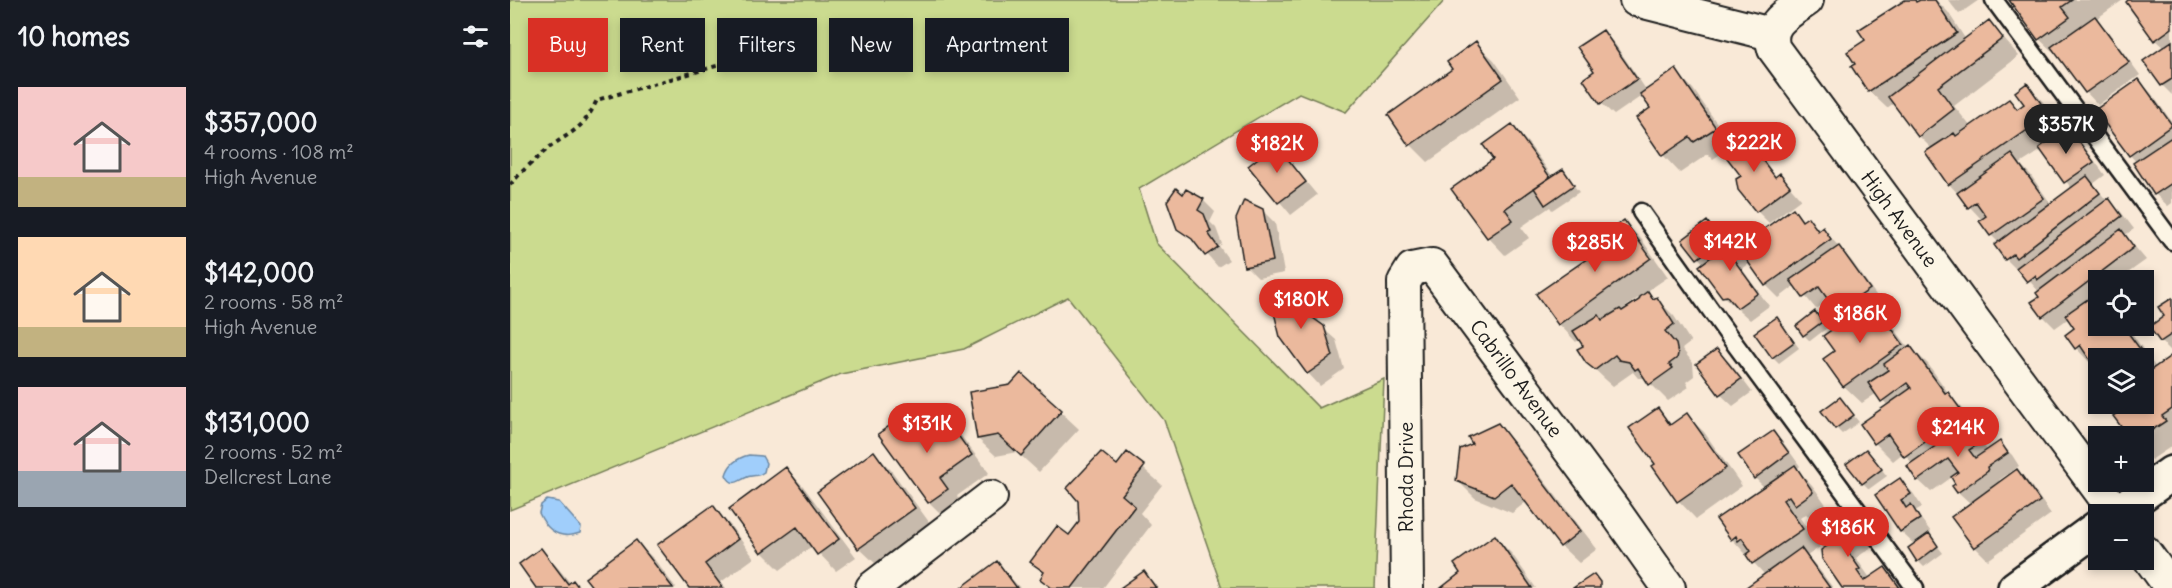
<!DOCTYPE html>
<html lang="en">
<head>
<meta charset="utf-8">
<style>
  body { margin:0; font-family:Delius,sans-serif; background:#242831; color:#f1f3f6; height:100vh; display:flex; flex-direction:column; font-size:22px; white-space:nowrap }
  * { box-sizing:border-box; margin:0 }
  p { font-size:20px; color:#9ea1a6 }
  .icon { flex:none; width:33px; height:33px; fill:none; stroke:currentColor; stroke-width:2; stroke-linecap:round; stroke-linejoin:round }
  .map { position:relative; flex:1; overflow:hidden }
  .panel { display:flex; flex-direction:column; background:#171b24; width:510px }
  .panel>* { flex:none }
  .banner { position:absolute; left:18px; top:18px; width:570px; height:54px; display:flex; gap:12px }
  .controls { position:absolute; left:1578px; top:270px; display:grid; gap:12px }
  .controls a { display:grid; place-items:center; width:66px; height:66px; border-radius:0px; background:#171b24; box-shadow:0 3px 9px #0003; font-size:30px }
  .price { position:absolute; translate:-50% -51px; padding:0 14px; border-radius:21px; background:#d93025; color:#fff; font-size:20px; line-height:39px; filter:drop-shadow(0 2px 3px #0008) }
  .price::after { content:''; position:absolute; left:50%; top:36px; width:18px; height:14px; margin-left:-9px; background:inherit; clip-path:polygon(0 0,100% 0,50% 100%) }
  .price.on { background:#222; color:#fff }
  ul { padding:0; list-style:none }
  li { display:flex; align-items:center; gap:18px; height:150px; padding:0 18px }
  li span { display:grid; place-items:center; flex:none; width:168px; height:120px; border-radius:0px; color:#555 }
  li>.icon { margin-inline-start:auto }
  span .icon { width:72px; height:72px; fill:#fffc; stroke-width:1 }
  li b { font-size:26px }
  h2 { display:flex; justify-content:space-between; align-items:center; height:72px; padding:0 18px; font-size:26px }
  .tag { padding:0 21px; border-radius:0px; background:#171b24; box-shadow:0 3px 9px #0003; font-size:21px; line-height:54px }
  .tag.on { background:#d93025; color:#fff }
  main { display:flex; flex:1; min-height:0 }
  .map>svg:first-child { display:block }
  .green { fill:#cbdb8f; stroke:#747c56; stroke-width:1.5 }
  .water { fill:#a0cefb; stroke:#6b87a2; stroke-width:1.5 }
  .shadow { fill:#0003; fill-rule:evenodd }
  .building { fill:#ebb99d; stroke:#1c1c1c; stroke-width:1.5 }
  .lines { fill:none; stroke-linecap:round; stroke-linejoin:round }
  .service-casing { stroke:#1c1c1c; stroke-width:21 }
  .minor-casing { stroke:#1c1c1c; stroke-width:36 }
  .tertiary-casing { stroke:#1c1c1c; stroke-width:38 }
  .path { stroke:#1c1c1c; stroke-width:4; stroke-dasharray:4.5 4.5; stroke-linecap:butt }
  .service { stroke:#fcf5e5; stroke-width:16 }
  .minor { stroke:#fcf5e5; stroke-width:32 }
  .tertiary { stroke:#fcf5e5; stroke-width:33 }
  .labels { text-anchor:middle; stroke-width:4.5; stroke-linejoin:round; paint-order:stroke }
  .street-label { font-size:20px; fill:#1c1c1c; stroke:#fcf5e5 }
</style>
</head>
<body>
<main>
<section class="panel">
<h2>10 homes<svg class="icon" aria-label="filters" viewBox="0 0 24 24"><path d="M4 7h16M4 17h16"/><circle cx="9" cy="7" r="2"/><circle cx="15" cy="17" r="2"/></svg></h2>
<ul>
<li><span style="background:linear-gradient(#f6c9c9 75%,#c2b280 0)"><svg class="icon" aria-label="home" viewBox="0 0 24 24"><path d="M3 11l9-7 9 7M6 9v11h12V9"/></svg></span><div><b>$357,000</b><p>4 rooms · 108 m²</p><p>High Avenue</p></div></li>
<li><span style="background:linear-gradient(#ffd9b3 75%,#c2b280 0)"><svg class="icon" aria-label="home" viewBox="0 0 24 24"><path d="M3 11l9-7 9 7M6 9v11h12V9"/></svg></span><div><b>$142,000</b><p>2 rooms · 58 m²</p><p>High Avenue</p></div></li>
<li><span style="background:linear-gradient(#f6c9c9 70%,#9aa5b1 0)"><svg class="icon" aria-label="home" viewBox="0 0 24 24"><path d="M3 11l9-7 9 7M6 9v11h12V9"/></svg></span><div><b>$131,000</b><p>2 rooms · 52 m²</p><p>Dellcrest Lane</p></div></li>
</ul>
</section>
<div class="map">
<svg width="1662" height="588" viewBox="0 0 1662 588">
  <rect width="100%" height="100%" fill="#f9e9d7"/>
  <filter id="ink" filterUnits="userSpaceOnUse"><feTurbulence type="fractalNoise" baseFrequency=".0167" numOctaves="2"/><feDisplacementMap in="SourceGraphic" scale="12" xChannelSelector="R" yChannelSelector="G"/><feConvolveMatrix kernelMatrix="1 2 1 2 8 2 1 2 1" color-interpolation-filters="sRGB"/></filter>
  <g filter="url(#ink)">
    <path class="green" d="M0,0H935L836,112L789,93L629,189L646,243L809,408L874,379L865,588H712L654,420L558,297L454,349L331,374L0,510Z"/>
    <path class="water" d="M239,455L252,456L256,463L254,472C247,478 242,474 235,478C227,482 222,487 216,475C219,464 227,458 239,455Z
      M37,500L49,502L71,527L70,533C50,540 37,531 29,513L31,505Z"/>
    <path class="shadow" d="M1397,0H1404L1407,3L1413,0H1426L1438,12L1456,40L1479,22L1509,56L1444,106L1461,127L1499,101L1509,110L1516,105L1517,85L1534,103L1554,132L1558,129L1570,141L1595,175L1583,184L1597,201L1598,200L1611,212L1624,229L1615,235L1636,260L1608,280H1588V326H1617L1646,368L1662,357V446L1641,460L1634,452V436H1620L1605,416L1623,404H1634V358H1588V369L1585,364L1583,366L1566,348V329L1559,318L1545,328L1533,316L1530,293L1510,270L1508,271L1496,259L1489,243L1481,235L1472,220L1439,184L1422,149L1409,136L1384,103L1377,108L1359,91L1357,40ZM1532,150L1562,189L1541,204L1520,174L1510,164Z
      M1438,0H1469L1449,14Z
      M1501,0H1613L1586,19L1597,30L1630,75L1588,105L1576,92L1552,60L1529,39Z
      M1621,0H1662V95L1652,85L1654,48L1645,40Z
      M1093,32L1105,44L1137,91L1166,71L1183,89L1218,139L1229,131L1241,143L1267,178L1270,175L1291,199L1259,223L1247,211L1226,153L1221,147L1203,159L1198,154L1170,173L1153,155L1143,109L1133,95L1104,115L1091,103L1086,71Z
      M966,43L984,60L1010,97L918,162L901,145L944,69Z
      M1629,81L1641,93L1662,122V203L1658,206L1645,194L1627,163L1620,155Z
      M1002,126L1019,144L1043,177L1052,171L1069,192L1042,210L1040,207L1011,227L1019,238L995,255L978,237L985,160Z
      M766,146L807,195L781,215L740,166Z
      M674,196L693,200L705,212L700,222L706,228L712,244L709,246L719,260L708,267L690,246L668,228Z
      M1283,210L1294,221L1298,219L1311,231L1313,229L1341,260L1371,302L1365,306L1379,321L1399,348L1400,347L1418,364L1442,398L1455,411L1470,433L1466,436L1478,451L1490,443L1502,455L1509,466L1489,480L1490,483L1507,471L1519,483L1541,514L1478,560L1465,547L1443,517L1461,504L1448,492L1447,484L1442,477L1421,492L1408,480L1403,464L1393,453L1383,461L1365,443L1378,406L1367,393L1352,403L1334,386L1326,351L1337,320L1320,300L1306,309L1286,285L1269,298L1256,285L1240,263L1232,269L1259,306L1240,320L1213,296L1194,264L1174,240L1197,223L1216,247L1239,231L1252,243Z
      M753,211L765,223L774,273L748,278L736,266Z
      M1114,222L1132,240L1158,277L1136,292L1144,300L1147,299L1164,316L1181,342L1172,349L1183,363L1184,376L1176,382L1179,387L1158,401L1135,378H1128L1123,372L1103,386L1096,380L1077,362L1075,346L1070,339L1066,342L1049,324L1028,295L1093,249ZM1131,296V301L1112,313L1110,311Z
      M789,288L801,301L809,314L808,324L826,340L834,369L810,386L798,373Z
      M1662,300V352L1651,341Z
      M1305,313L1317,328L1300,341L1294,335Z
      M1272,325L1289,348L1269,363L1263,357Z
      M1207,351L1220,363L1242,392L1223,406L1210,394L1189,364Z
      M511,375L569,429L529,472L507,452L486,456L468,439L501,386Z
      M1330,399L1349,422L1332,434L1326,428Z
      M1147,410L1162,425L1176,415L1194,432L1232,486L1186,519L1169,501L1144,467L1148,464Z
      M432,415L449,433L479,473L447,496L455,507L437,520L419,502L370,435L385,424L399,439Z
      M988,425L1005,443L1087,549L1069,563L1051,546L1016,502L1002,513L965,498L947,480L963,444Z
      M1263,432L1275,445L1290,466L1287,469L1302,485L1320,510L1304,521L1296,514L1290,518L1310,547L1297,556L1308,568L1323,588H1238L1255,575L1222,539L1255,488L1245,478Z
      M364,453L381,470L422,526L367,565L349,548Z
      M617,454L652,485L630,513L641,525L593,588H541L531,579L534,574L522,562L559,537Z
      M1362,457L1377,476L1359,489L1353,483Z
      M276,469L293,486L346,557L326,571L302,546L270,570L252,552L221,509Z
      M1390,480L1403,493L1412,507L1405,511L1421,532L1418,534L1433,553L1414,567L1408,561L1405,545L1391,532L1367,495Z
      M202,507L220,525L244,558L211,582L216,588H181Z
      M1334,514L1351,532L1362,547L1346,558L1360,578L1374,569L1393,588H1334L1319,546Z
      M985,537L1002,554L1026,588H933L952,573Z
      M126,542L144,559L166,588H85Z
      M31,550L48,568L61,584L69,588H28Z
      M487,563L510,588H454Z
      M634,573L649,588H613Z"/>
    <path class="building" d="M1395,0H1405L1406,2L1410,0H1425L1447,33L1358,92L1341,66L1345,64L1337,52L1355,40L1348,30Z
      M1499,0H1562L1552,7L1560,17L1528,40Z
      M1618,0H1662V28L1644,41L1616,2Z
      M1585,16L1619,62L1575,93L1541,47Z
      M1479,20L1493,38L1428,87L1444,109L1408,137L1378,97Z
      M1093,30L1127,79L1090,104L1073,79L1084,71L1067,47Z
      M966,41L993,79L899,146L878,115L942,69L937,62Z
      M1662,41V79L1651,86L1633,61Z
      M1166,69L1206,128L1184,142L1180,137L1152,156L1126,118L1140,108L1130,94Z
      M1629,79L1662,125L1619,156L1585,110Z
      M1517,83L1539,115L1438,185L1415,152L1444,133L1446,136L1499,99L1507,109L1514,104L1505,92Z
      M1002,124L1040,177L995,209L1003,220L977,238L941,189L983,159L973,145Z
      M1558,127L1584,162L1554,183L1529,148Z
      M1229,129L1265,177L1270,173L1280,186L1246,212L1228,190L1226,179L1231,176L1217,158L1224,153L1215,140Z
      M1662,137V183L1644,195L1623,163Z
      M766,144L796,182L768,203L738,166Z
      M1502,154L1534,198L1480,236L1469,221L1476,216L1466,202L1458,208L1447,193Z
      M1053,169L1064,185L1035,205L1024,188Z
      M1577,176L1590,193L1506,258L1503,254L1495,260L1484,245Z
      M666,188L673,194L676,189L694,199L688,210L694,214L701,232L698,233L708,247L695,256L682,239L667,229L657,201Z
      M1599,198L1612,216L1527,280L1525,276L1517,282L1506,268Z
      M734,200L753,209L763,261L734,267L726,219Z
      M1283,208L1292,221L1298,217L1308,231L1313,227L1321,239L1255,286L1233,255L1255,239L1250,232Z
      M1114,220L1141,258L1048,325L1026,294L1091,249L1085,241Z
      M1197,221L1211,241L1187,259L1172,240Z
      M1239,229L1246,238L1221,256L1248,293L1227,308L1217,296L1212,297L1189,266Z
      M1611,229L1624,247L1532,317L1521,302L1529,297L1526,293Z
      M1329,246L1360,289L1327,312L1309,287L1293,298L1280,280Z
      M789,287L797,300L796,313L814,326L823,356L797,374L770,337L760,296Z
      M1138,291L1143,299L1147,297L1164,324L1155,331L1166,344L1168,354L1167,358L1159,364L1163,368L1139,385L1128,368L1125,370L1119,362L1109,360L1105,355L1085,370L1076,363L1067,349L1073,346L1063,331L1089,315L1092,320L1110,309L1112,311L1129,300L1130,297Z
      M1588,292V326H1613L1633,353L1625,358H1588V372L1570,345L1565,349L1555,335L1564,328L1555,315Z
      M1662,298V334L1650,342L1639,327L1654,316L1648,307Z
      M1362,301L1393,344L1333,387L1313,359L1324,351L1313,336Z
      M1305,311L1312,322L1293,336L1286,326Z
      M1267,317L1284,342L1262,358L1244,333Z
      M1400,345L1435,393L1438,392L1454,414L1394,457L1378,434L1364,444L1350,424L1401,388L1397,383L1371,402L1358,383L1378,370L1374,364Z
      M1207,349L1231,379L1209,395L1186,364Z
      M1662,355V409L1652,416L1656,421L1633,436H1618L1603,416L1621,404H1634V375Z
      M511,373L552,410L511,456L488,435L467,439L459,392L500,385Z
      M1330,397L1344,415L1325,429L1311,411Z
      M1148,408L1160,425L1177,413L1216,468L1167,502L1142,466L1145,464L1119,428Z
      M432,413L462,455L430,478L438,489L418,503L368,434L385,422L397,438Z
      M988,423L1070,531L1050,547L1001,483L984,496L946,481L950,449L962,444L958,437Z
      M1457,424L1470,443L1459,450L1465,458L1490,441L1498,453L1477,467L1478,471L1447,493L1442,486L1445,484L1441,477L1448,472L1438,459L1407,481L1397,466Z
      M1263,431L1279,453L1244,479L1228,455Z
      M1356,449L1372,469L1352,484L1336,464Z
      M364,451L405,508L348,549L307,492Z
      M591,452L607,465L617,452L635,466L612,495L625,506L562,588H542L530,579L534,572L520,562L547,526L559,535L569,522L568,501L557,488Z
      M1285,465L1303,492L1285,505L1279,496L1273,500L1293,529L1242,564L1236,555L1241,551L1232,538L1228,541L1226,536L1221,540L1206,519Z
      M276,467L329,539L307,555L287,527L251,553L219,509Z
      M1507,469L1530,501L1464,548L1441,517Z
      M1390,478L1401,494L1391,500L1396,508L1401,504L1410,519L1390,532L1365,495Z
      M203,505L228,539L195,564L213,588H179L147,545Z
      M1334,512L1346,529L1330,540L1350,569L1347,571L1354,581L1375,567L1390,588H1332L1312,559L1311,550L1317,546L1307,531Z
      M1419,533L1428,546L1407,562L1398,548Z
      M985,535L1022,588H931L950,573L944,564Z
      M126,540L163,588H83L75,578Z
      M31,548L58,584L63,580L69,588H26L9,564Z
      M1291,548L1320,588H1235Z
      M487,561L507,588H451Z
      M634,571L646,588H610Z
      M1084,574L1090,582V588H1063Z"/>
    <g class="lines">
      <defs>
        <path id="service" d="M1484,0L1662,241
          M1131,212L1219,336L1405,588"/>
        <g id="minor">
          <path d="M1126,0L1261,34"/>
          <path id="s1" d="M1297,0C1279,13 1255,23 1264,49L1607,514"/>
          <path d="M1634,551L1661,588"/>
          <path d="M362,588L481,497"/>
          <path id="s2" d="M897,588L894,282L902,269L922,265L1104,510L1159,588"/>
        </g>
        <path id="tertiary" d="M1605,514L1662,473
          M1505,588L1588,527"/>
      </defs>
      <use href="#service" class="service-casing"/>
      <use href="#minor" class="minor-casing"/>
      <use href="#tertiary" class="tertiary-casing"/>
      <path class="path" d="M0,185C10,173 22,162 34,152C60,130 71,134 87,100L280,45"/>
      <use href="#service" class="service"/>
      <use href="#minor" class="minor"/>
      <use href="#tertiary" class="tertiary"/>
    </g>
  </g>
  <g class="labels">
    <g class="street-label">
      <text dy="7" stroke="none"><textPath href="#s1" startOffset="276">High Avenue</textPath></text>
      <text dy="7" stroke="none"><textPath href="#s2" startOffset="483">Cabrillo Avenue</textPath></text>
      <text transform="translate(896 477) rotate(-90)" y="7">Rhoda Drive</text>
    </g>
  </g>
</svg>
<div class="controls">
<a><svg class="icon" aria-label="locate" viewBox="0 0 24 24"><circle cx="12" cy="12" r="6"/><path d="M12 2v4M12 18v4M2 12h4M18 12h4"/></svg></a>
<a><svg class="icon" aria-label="layers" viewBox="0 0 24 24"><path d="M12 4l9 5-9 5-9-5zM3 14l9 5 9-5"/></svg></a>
<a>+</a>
<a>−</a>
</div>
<b class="price on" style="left:1556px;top:155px">$357K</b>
<b class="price" style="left:1244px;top:173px">$222K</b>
<b class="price" style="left:767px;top:174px">$182K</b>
<b class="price" style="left:1220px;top:272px">$142K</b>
<b class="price" style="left:1085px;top:273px">$285K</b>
<b class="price" style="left:791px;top:330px">$180K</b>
<b class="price" style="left:1350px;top:344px">$186K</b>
<b class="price" style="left:417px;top:454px">$131K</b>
<b class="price" style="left:1448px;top:458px">$214K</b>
<b class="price" style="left:1338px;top:558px">$186K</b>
<div class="banner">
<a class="tag on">Buy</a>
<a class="tag">Rent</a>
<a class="tag">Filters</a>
<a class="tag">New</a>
<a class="tag">Apartment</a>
</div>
</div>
</main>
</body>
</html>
